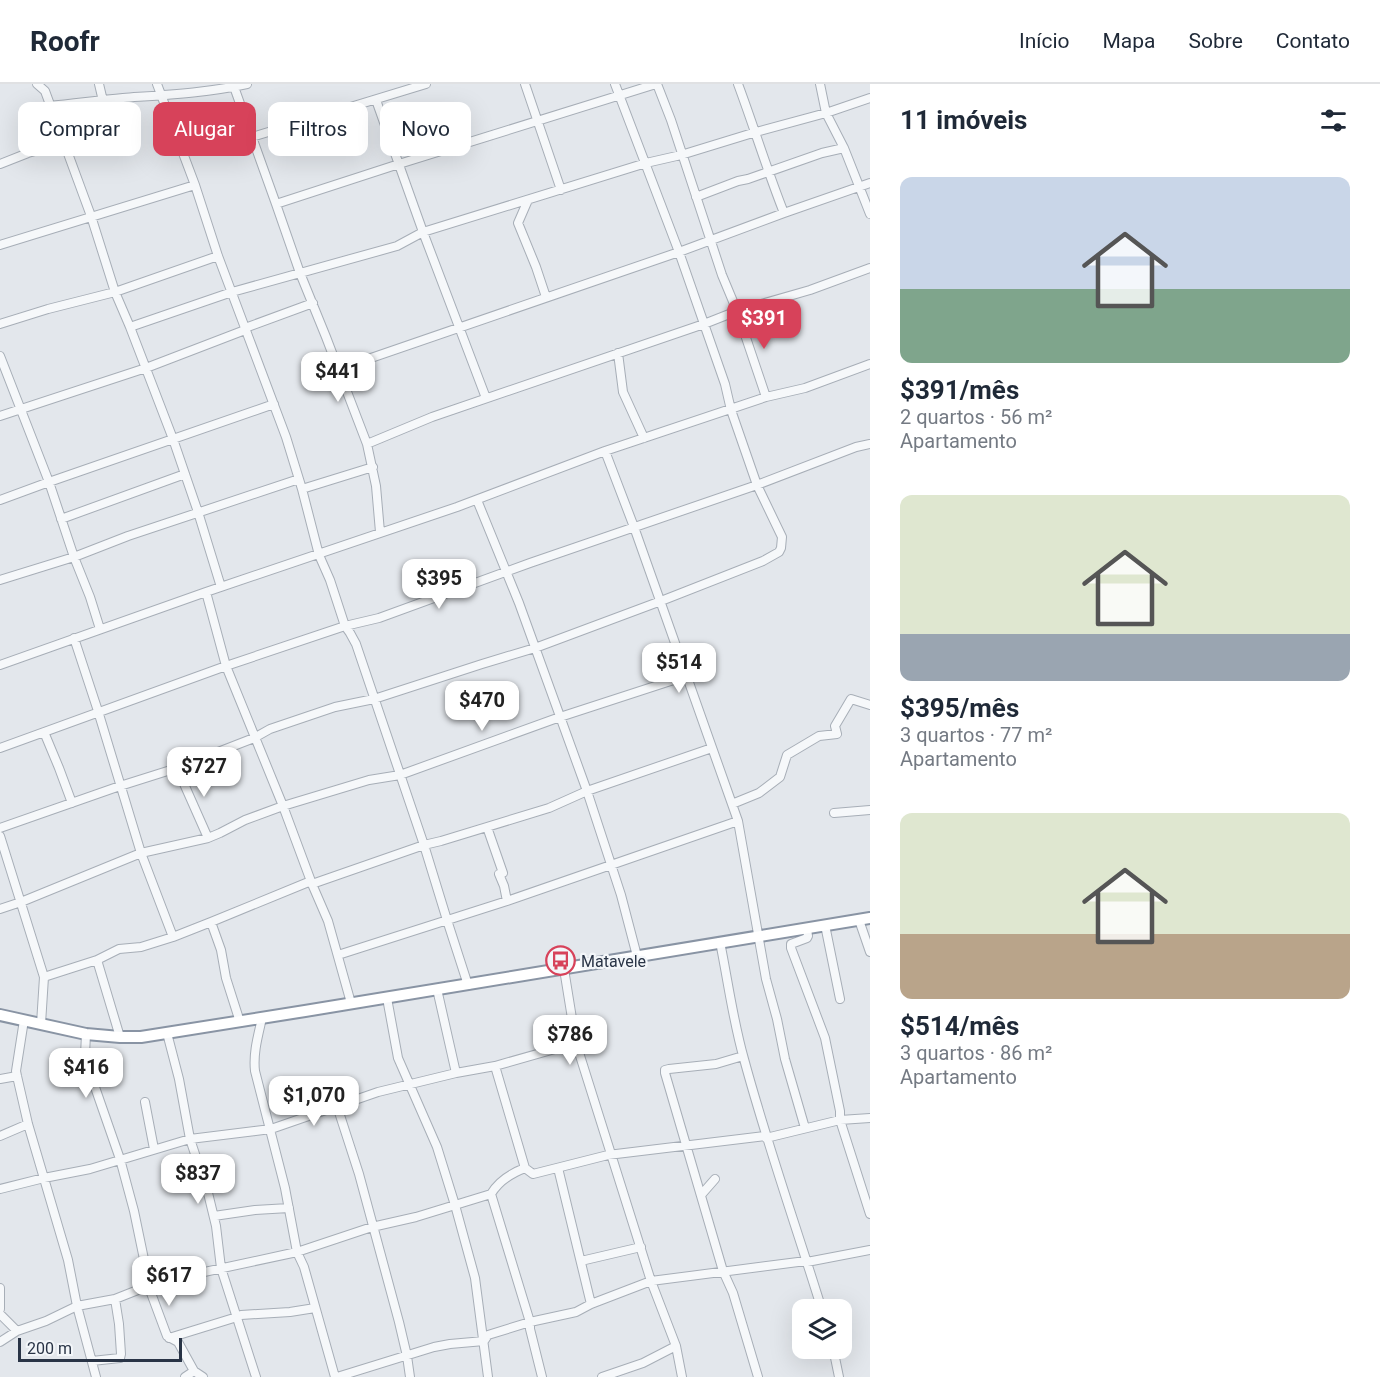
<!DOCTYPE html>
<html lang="pt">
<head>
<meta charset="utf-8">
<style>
  body { margin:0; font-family:Roboto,sans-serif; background:#f2f2f3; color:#1f2937; height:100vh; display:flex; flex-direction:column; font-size:22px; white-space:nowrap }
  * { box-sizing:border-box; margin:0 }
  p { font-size:20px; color:#747a83 }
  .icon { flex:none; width:33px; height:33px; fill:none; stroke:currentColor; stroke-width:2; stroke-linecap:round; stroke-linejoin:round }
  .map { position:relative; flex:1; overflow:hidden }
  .panel { display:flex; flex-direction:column; background:#fff; width:510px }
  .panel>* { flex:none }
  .banner { position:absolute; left:18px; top:18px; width:570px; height:54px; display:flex; gap:12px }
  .buttons { position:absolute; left:792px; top:1215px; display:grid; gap:12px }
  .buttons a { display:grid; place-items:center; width:60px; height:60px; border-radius:12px; background:#fff; box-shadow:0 6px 24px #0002; font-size:30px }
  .scale { position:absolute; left:18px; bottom:15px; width:164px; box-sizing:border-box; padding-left:6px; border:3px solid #293446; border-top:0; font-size:16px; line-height:21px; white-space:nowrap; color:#293446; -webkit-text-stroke:4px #f3f6f9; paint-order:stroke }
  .price { position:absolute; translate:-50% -51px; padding:0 14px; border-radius:12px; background:#fff; color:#222; font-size:20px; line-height:39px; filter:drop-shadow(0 2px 3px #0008) }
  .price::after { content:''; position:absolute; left:50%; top:36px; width:18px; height:14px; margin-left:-9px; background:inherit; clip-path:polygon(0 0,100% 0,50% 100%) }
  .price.selected { background:#d7425a; color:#fff }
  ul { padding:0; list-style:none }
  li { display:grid; align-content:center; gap:12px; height:318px; padding:0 30px }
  li span { display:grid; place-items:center; height:186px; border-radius:12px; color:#555 }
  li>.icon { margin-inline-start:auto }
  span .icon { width:108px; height:108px; fill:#fffc; stroke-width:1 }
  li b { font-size:26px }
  h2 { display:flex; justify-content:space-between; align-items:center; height:72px; padding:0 30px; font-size:26px }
  .tag { padding:0 21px; border-radius:12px; background:#fff; box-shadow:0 6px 24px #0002; font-size:21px; line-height:54px }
  .tag.selected { background:#d7425a; color:#fff }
  header { display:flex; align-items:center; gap:36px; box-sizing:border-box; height:84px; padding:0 30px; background:#fff; border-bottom:2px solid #e0e1e3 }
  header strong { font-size:28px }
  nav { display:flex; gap:33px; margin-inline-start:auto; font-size:21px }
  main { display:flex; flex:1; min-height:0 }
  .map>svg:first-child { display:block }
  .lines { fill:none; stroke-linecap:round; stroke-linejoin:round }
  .minor-casing { stroke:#a7aeb7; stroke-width:10 }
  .highway-casing { stroke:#8994a4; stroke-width:14 }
  .minor { stroke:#f6f8fa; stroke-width:8 }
  .highway { stroke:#fff; stroke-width:10 }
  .labels { text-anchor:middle; stroke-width:4.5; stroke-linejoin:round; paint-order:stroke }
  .poi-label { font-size:16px; fill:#293446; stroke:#f3f6f9; text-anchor:start }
</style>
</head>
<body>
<header>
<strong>Roofr</strong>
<nav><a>Início</a><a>Mapa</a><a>Sobre</a><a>Contato</a></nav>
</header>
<main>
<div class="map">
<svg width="870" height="1293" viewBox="0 0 870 1293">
  <rect width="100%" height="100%" fill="#e3e7ec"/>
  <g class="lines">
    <defs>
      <path id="minor" d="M37,0L45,7L91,132L115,208L130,243L173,355L198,428L221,503
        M99,0L103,17
        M157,0L195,101L218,172L286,353L302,405L319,471L330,496L345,542L350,549L356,560L424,761L447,836L468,901
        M233,0L276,120L300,189L326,253L367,360L376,402L380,448
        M525,0L561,106
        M657,0L671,36L722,191L737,227L766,313
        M738,0C754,43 767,86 784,129
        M820,0L826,29L844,64L870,130
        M376,16L423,148L486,314
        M49,22C74,20 98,16 123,14C164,11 206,9 247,0
        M252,53L426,0
        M0,80L28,69L63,59
        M696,113L738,97L748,95L822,69L844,64
        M528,116L518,139L536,183L546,213
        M276,120L399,80L656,0
        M0,161L195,101
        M0,240L48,225L115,208L218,172
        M130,243L232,208L397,162L423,148L646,79L681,71L756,48L826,29L870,14
        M245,244L313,219
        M618,269L623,308L644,354
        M0,272L49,398L74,473L90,513L100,545
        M339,285L679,168L784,129L870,99
        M0,332L146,284L245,246
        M367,360L432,333L704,240L737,227L810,206L870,184
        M605,367L634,443L738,737L766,895L777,935L785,975L805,1044
        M302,405L373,383
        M0,416L49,398L274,320
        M477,416L519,519L587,707L621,811L637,872
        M61,435L185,390
        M0,496L74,473L128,452L299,395
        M206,508L226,582L283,722L312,800L328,837L351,919
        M74,554L98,627L141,769L173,853
        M0,581L206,508L457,423L605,367L766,313L805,304L870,280
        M44,648L59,684L72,719
        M0,664L226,582L345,542L379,534L530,479L757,401L856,363L870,360
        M177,684L208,754
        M732,720L759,709L780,693L787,671L819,652L837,650L835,642L851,615L870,621
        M834,729L870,726
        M487,743L503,789L499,790L504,802L507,817
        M0,744L120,702L177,684L254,654L270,645L335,623L374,615L482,580L535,564L661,517L763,477L779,468L781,464L782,453L757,401L731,326L725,300L679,168L615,0
        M0,752L44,893L41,940
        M312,800L424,761L441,757L549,724L587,707L712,664
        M0,825L21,818L141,769L208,754L220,749L245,736L283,722L369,696L400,691L560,633L686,592
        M859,836L870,868
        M211,838L221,866L226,894L240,938
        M825,841L840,915
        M807,845L808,852L807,854L791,860V864L825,954L840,1027V1036L870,1130
        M720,858C728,897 733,937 744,975C767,1060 796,1142 822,1226
        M338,871L507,817L738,737
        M97,876L120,953
        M564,885L576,959L651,1197L676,1262L682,1293
        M44,893L97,876L119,865L141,863L173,853L211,838L311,797
        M437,905L456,989
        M387,914L398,974L437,1063L455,1121L475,1194L488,1293
        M262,934C258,952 253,969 255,987L285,1104L297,1168L304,1183L335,1293
        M24,936L16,987L17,992L28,1040L68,1176L77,1222L96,1293
        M167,949L179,995L190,1055L208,1109L216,1142L221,1184L256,1293
        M86,950L85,971L88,983L120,1075L134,1127L151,1209L167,1252L178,1258L194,1287L203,1293
        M743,972L716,980L669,985L665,986V989L723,1187L733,1209L758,1293
        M495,982L525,1084
        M0,995L17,992
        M145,1018L154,1065
        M337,1022L359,1090L399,1238L407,1272L410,1293
        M0,1052L28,1040
        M766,1054L840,1036L870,1034
        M558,1084L591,1220
        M0,1105L44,1094L90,1085L190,1055L271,1045L378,1008L456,989L495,982L576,959
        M491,1110L530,1238V1245L542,1293
        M701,1111L715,1095
        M214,1132L255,1126L289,1124
        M581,1177L641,1163
        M0,1204V1225
        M0,1230L17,1247
        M169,1254L237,1233L241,1231L290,1228L315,1224
        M0,1258L17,1247L46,1237L77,1222L115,1215L158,1198L297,1168L372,1143L416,1133L491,1110C498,1098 512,1089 525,1084L533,1090L608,1071L765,1052
        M833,1264L839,1293
        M92,1277L120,1274L121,1270L119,1240L115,1215
        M185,1293L194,1287
        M337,1293L434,1263L450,1260L484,1257L488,1251L530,1238L576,1228L591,1220L651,1197L798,1178H807L870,1166
        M602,1293L643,1279L676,1262"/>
      <path id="highway" d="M0,931L86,950L120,953H141L305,927L870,834"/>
    </defs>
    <use href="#minor" class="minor-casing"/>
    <use href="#highway" class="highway-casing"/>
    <use href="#minor" class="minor"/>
    <use href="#highway" class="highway"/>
  </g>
  <defs>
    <symbol id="bus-ring" viewBox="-11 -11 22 22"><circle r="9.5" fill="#f3f6f9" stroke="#d7425a" stroke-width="1.5"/><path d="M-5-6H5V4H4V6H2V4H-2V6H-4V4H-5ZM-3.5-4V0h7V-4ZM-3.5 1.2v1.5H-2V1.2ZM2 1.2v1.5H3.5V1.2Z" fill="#d7425a"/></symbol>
  </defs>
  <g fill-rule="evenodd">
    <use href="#bus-ring" x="544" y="860" width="33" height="33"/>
  </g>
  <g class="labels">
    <g class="poi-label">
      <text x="581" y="883">Matavele</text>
    </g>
  </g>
</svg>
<div class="buttons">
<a><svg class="icon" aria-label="layers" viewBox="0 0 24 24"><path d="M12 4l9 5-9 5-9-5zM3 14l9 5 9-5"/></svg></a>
</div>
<div class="scale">200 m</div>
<b class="price selected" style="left:764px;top:266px">$391</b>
<b class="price" style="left:338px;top:319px">$441</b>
<b class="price" style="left:439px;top:526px">$395</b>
<b class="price" style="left:679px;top:610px">$514</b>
<b class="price" style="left:482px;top:648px">$470</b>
<b class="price" style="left:204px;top:714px">$727</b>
<b class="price" style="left:570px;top:982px">$786</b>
<b class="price" style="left:86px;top:1015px">$416</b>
<b class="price" style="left:314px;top:1043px">$1,070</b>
<b class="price" style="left:198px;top:1121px">$837</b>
<b class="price" style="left:169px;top:1223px">$617</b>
<div class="banner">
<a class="tag">Comprar</a>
<a class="tag selected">Alugar</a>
<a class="tag">Filtros</a>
<a class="tag">Novo</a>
</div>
</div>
<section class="panel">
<h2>11 imóveis<svg class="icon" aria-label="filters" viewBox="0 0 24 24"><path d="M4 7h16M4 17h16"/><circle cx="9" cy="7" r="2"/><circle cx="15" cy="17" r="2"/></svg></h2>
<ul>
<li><span style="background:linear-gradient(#c9d6e8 60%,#7fa58c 0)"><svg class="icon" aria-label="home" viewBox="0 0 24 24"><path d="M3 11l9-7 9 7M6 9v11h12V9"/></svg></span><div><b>$391/mês</b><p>2 quartos · 56 m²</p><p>Apartamento</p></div></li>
<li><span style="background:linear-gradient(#dfe7d0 75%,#9aa5b1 0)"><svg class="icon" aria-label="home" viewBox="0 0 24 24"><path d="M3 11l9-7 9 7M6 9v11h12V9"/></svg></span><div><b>$395/mês</b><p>3 quartos · 77 m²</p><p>Apartamento</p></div></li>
<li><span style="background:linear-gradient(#dfe7d0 65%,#b9a48a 0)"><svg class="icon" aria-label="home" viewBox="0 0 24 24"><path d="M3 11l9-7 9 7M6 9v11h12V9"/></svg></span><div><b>$514/mês</b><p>3 quartos · 86 m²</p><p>Apartamento</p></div></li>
</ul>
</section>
</main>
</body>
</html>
